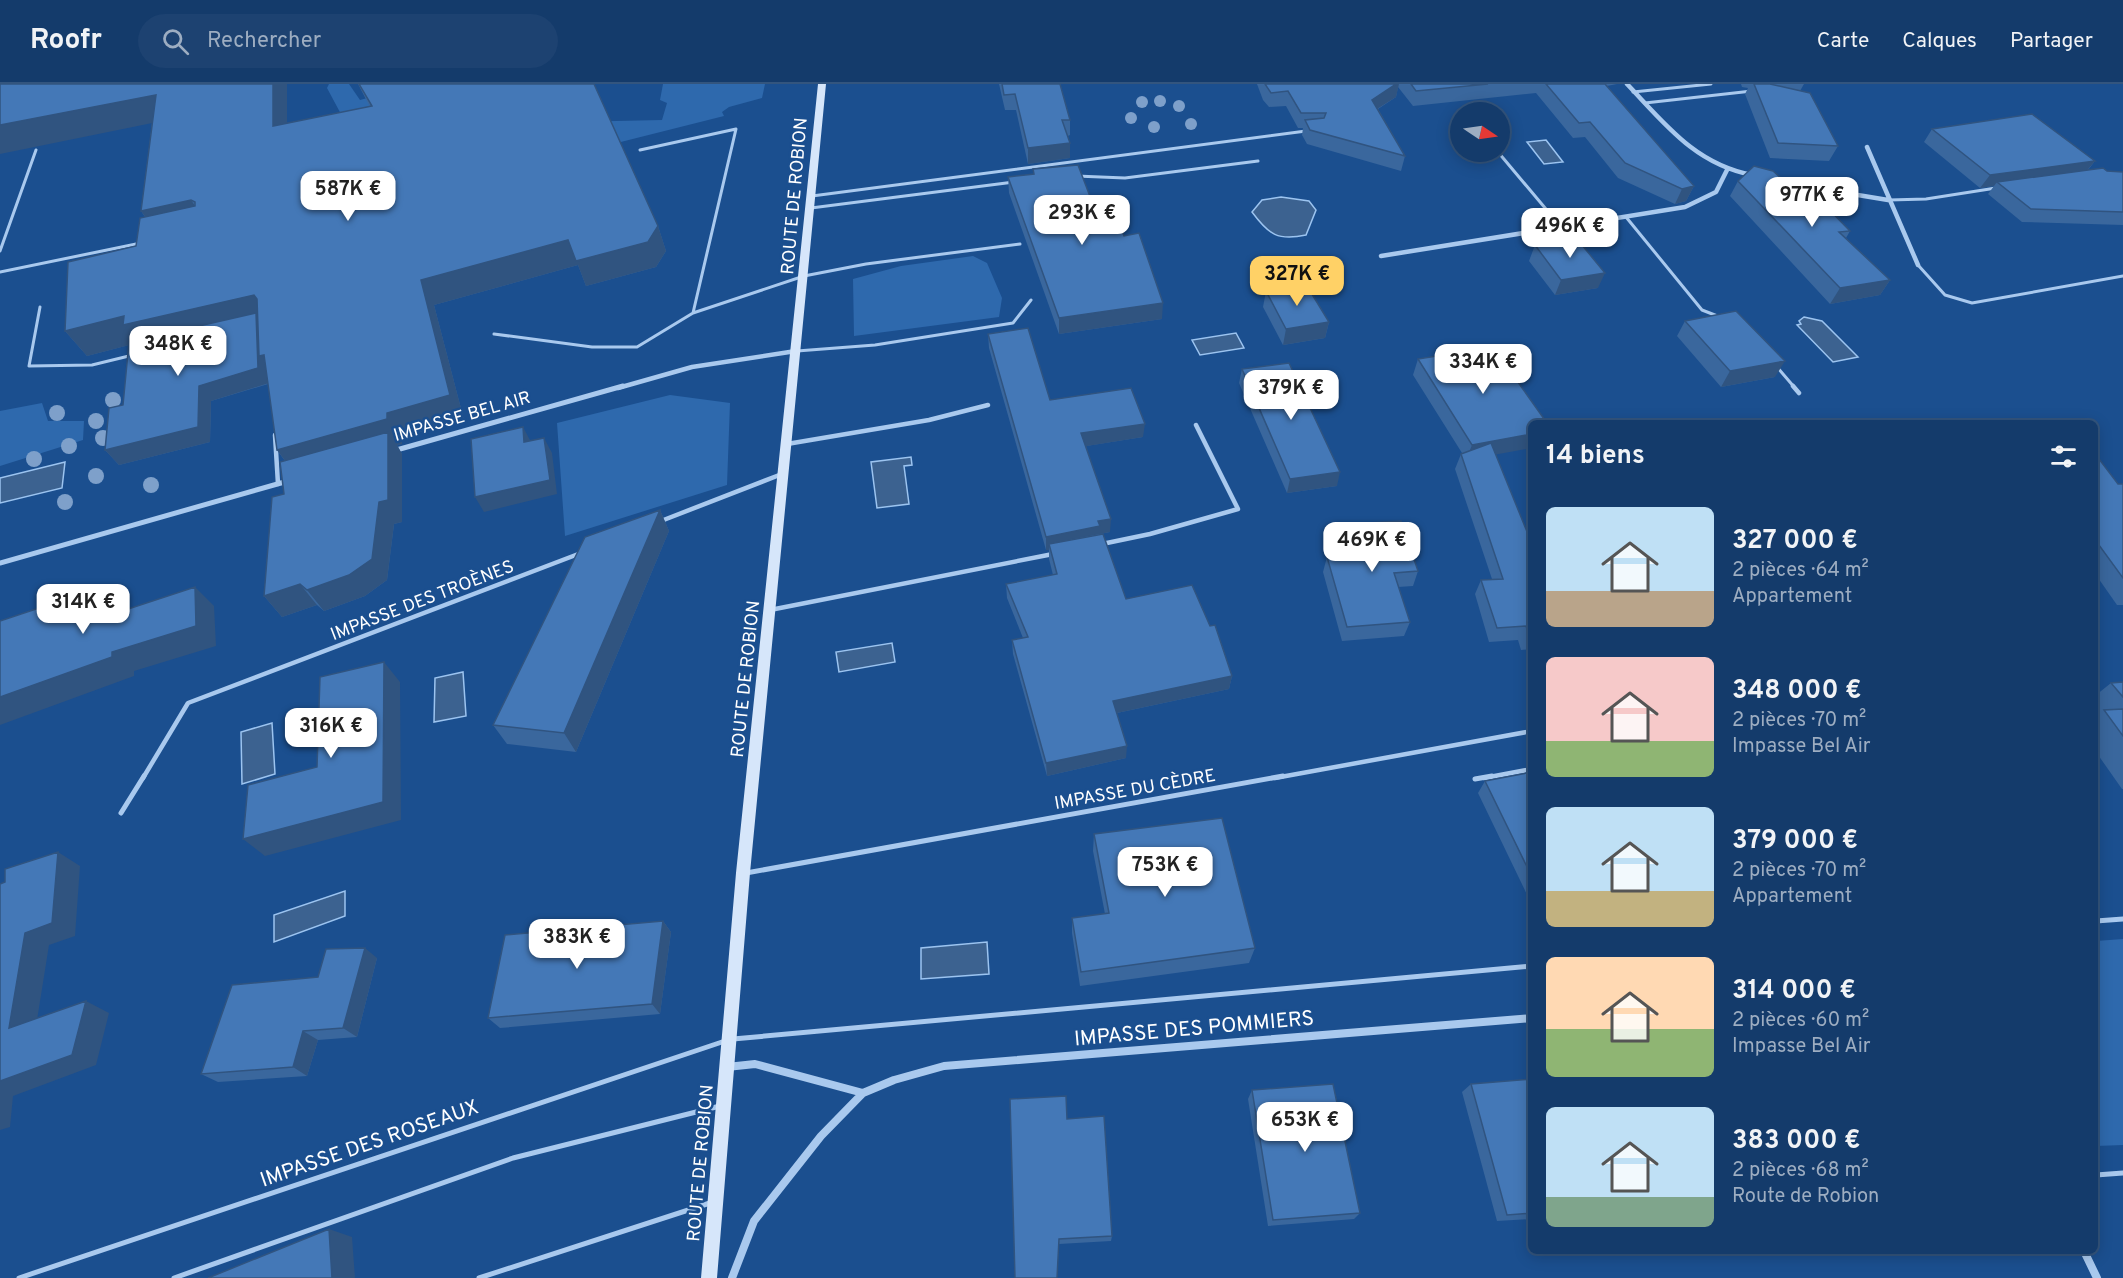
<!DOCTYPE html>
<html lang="fr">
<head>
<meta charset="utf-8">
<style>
  body { margin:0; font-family:Overpass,sans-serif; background:#1d4271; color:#f1f3f6; height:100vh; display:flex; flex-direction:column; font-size:22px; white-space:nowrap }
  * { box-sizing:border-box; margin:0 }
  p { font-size:20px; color:#9dadc1 }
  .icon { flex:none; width:33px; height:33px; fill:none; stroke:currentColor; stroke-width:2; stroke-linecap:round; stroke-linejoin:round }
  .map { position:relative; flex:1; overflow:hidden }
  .panel { position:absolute; left:1528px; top:336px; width:570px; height:834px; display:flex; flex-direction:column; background:#143b6b; border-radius:9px; box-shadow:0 3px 15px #0003,0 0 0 2px #33557e }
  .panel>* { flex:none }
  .needle { width:39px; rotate:103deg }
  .controls { position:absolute; left:1450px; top:18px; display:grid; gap:12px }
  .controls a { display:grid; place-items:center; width:60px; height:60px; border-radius:50%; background:#143b6b; box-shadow:0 3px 15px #0003,0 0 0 2px #33557e; font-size:30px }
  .price { position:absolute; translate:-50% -51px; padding:0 14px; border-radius:12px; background:#fff; color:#222; font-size:20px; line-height:39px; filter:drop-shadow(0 2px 3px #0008) }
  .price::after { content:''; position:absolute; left:50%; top:36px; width:18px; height:14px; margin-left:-9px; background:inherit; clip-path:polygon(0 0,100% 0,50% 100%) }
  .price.active { background:#ffd166; color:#111 }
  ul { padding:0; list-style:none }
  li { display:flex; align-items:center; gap:18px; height:150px; padding:0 18px }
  li span { display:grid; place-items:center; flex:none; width:168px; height:120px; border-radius:9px; color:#555 }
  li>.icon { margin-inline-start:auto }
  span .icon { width:72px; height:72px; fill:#fffc; stroke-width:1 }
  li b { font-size:26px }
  h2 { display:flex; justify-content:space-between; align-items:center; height:72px; padding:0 18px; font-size:26px }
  header { display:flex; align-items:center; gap:36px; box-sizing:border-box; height:84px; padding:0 30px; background:#143b6b; border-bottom:2px solid #33557e }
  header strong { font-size:28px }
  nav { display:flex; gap:33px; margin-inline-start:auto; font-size:21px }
  .search { width:420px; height:54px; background:#1d4271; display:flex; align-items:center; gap:15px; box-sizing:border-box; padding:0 21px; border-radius:33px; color:#9dadc1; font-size:22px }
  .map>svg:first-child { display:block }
  .green { fill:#2e69ad }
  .water { fill:#3c6290; stroke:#9cc4f0; stroke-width:1.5 }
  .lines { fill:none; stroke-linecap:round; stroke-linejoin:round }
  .service-far2 { stroke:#a9c9ee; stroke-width:3 }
  .service-far1 { stroke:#a9c9ee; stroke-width:4.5 }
  .service { stroke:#a9c9ee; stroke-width:5 }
  .minor-far2 { stroke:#a9c9ee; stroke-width:4.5 }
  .minor-far1 { stroke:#a9c9ee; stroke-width:5 }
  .minor { stroke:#a9c9ee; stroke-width:8 }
  .secondary { fill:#d6e6fa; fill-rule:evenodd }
  .tree { fill:#7ea0ca }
  .wall { fill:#3a679d }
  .shaded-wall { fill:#305480 }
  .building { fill:#4478b7; stroke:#305480; stroke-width:1.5 }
  .labels { text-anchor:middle; stroke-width:5; stroke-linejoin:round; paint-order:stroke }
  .street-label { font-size:18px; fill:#fff; stroke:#1b4f8f }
  .near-street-label { font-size:21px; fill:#fff; stroke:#1b4f8f }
</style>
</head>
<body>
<header>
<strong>Roofr</strong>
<div class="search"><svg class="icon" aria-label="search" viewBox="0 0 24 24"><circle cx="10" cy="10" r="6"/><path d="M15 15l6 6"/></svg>Rechercher</div>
<nav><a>Carte</a><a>Calques</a><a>Partager</a></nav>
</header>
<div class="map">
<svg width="2123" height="1194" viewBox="0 0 2123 1194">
  <rect width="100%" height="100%" fill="#1b4f8f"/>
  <path class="green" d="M329,0H349L360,16L420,0H473L342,32L327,4Z
    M663,0H765L762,14L729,23L722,28L724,32L581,68L570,38L662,36L667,19L660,16Z
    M973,172L987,179L1002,214L999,233L854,252L853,195L901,182Z
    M670,311L730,319L727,401L565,452L557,339Z
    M42,319L48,337H84L83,356L0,382V327Z
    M2123,855V1061L2096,1062V857Z"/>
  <path class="water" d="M1546,56L1563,78L1544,80L1527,58Z
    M1281,113L1309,117L1316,126L1306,151C1278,157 1269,151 1252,128L1262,116Z
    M1804,233L1822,237L1858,273L1833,278L1797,241L1801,240L1799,237Z
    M1236,249L1244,264L1200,271L1192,256Z
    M911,373L912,381L904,382L909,420L877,424L871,378Z
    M65,378L62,404L0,419V394Z
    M892,559L895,578L839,588L836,568Z
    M463,588L466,632L434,638L435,594Z
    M272,639L275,690L242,700L241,648Z
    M345,807V832L274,858V831Z
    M987,858L989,890L921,895V864Z"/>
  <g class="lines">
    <path class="service-far2" d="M1633,8L1711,0
      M1645,19L1752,7
      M640,66L736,45L693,229L804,192L866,180L1020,160
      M1498,68L1561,143
      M1076,92L1125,94L1258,77
      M812,112L1306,47
      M1889,116L1926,115L1996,104
      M811,124L1014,98
      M1626,133L1702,226L1720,233
      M0,167L36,66
      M1918,181L1945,211L1972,219L2123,192
      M0,188L141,159
      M40,223L29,282L92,281L133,271
      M494,250L592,263H637L693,229
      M797,267L875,261L1013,239L1031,216
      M1777,283L1795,304"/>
    <path class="service-far1" d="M1793,302L1799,309
      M275,351L278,400
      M787,360L929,336L988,321
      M661,437L782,390
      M1102,460L1150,450L1238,425L1196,341
      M770,526L1053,470
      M143,694L188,619L581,469
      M1275,694L1532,647
      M1484,694L1532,685"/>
    <path class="service" d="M1475,695L1492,692
      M121,729L144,692
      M746,789L1283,692
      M2096,837L2123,835
      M733,955L1532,882
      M2096,1091L2123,1089
      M19,1194L725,957
      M174,1194L513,1074L720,1022
      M479,1194L713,1118"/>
    <path class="minor-far2" d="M1627,0C1665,40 1695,80 1752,91
      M1867,63L1918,181
      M1779,98L1888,116
      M1381,172L1685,123L1716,108L1727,86
      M618,304L692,283L796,267"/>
    <path class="minor-far1" d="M393,367L623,302
      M0,479L288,397"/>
    <path class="minor" d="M727,983L755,980L863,1009
      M2084,1167L2097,1194
      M732,1194L754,1137L821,1052L863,1009L894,996L944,982L1532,934"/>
    <path class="secondary" d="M818,0H826L750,789L717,1194H701L736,789Z"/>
  </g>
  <g class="tree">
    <circle cx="1160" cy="17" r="6"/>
    <circle cx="1142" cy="18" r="6"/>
    <circle cx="1179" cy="22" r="6"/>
    <circle cx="1131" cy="34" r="6"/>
    <circle cx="1191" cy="40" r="6"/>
    <circle cx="1154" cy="43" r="6"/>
    <circle cx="113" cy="316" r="8"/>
    <circle cx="57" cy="329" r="8"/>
    <circle cx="96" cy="337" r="8"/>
    <circle cx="103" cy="354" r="8"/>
    <circle cx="69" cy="362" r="8"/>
    <circle cx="34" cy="375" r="8"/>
    <circle cx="96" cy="392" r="8"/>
    <circle cx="151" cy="401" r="8"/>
    <circle cx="65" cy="418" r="8"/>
  </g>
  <path class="wall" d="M0,0L287,39L370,23L358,0H594L658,142L666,167L656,183L586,202L578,181L434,221L464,336L402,353V360L397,361L402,370V438L394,440L387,496L365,512L324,527L317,521L282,533L264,512L284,410L285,377L277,366L268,300L211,317L210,358L119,381L105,366L123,321L129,261L87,272L65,247L136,162L145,133L141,127L152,39Z
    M999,0H1060L1070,36V51L1068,52L1070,59V74L1028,80L1016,26H1005Z
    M1257,0H1617L1607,2L1694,102L1686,117L1675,120L1618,94L1585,53L1573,54L1536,9L1413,22L1398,3L1396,13L1378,25L1405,72L1401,87L1307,60L1302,51L1303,44H1298L1286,22L1269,23L1263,16Z
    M1741,0H1804L1800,7L1838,62L1829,77L1770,74L1745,10L1748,4L1742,3Z
    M1932,45L2095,77L2088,86L2123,88V141L2022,138L1988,110L1994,102L1980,104L1924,58Z
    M1033,85L1099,136L1124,152L1162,235L1059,250L1009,109L1008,93L1033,90Z
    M1738,97L1794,106L1850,147L1846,154L1890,196L1880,211L1830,220L1730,112Z
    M1535,161L1598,204L1555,211L1529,177Z
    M1266,207L1329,238L1325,254L1283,261L1263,223Z
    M1685,237L1775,293L1721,303L1677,252Z
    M988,250L1050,316L1143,353L1086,362L1110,448L1100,450L1126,515L1232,592L1229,605L1117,629L1126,674L1047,692L1013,570L1012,556L1023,554L1007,514L1006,500L1053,491L1049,475V466H1046L989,264Z
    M1418,275L1496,371L1532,460V565L1521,566L1518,556L1489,558L1475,510L1481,496L1492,495L1455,385L1461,370L1462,369L1413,291Z
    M1242,285L1337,402L1287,409L1239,299Z
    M2096,371L2118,400H2123V521H2117L2096,491Z
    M660,426L669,447L576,668L507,660L493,641Z
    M1336,441L1418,487L1413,502L1398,503L1410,538L1404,552L1342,557L1323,488L1327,473L1336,472L1332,456Z
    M2123,598V705H2122L2096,668V633L2097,632L2096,630V611L2111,599Z
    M1532,688V821L1478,709L1485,697Z
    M1094,750L1255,864L1249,879L1080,902L1072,849V834L1105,830L1093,767Z
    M663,837L671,848L660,930L500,944L488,934Z
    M377,874L357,953L318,956L307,992L218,998L201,990L318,893Z
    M1532,995V1135L1497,1137L1462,1008L1471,1000Z
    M1252,1006L1360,1129L1354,1135L1268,1142L1248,1015Z
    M1067,1035L1112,1152L1111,1157L1059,1160L1015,1194Z"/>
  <path class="shaded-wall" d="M273,0H287V66L273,42Z
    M1396,0H1399L1396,13L1369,30L1372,16Z
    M156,11L172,35L0,70V41Z
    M1070,59V74L1028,80V64Z
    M2095,77L2084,90L1997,98L1994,102L1980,104L1990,91Z
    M1694,102L1686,117L1675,120L1682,105Z
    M191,116L208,141L159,152L141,127Z
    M658,142L666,167L656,183L586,202L578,181L434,221L464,336L402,353V360L397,361L402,370V438L394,440L387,496L365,512L324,527L307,506L295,390L277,366L387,329L421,196L568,156Z
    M1605,189L1598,204L1555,211L1561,196Z
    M1890,196L1880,211L1830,220L1840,204Z
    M254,211L271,236L269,299L211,317L210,358L119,381L105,366L198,343L137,259L87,272L65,247L124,232Z
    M1163,219L1162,235L1059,250V234Z
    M1329,238L1325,254L1283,261L1286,245Z
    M1785,277L1775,293L1721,303L1730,287Z
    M1145,340L1143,353L1081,363V349Z
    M523,343L531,358H524Z
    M1532,350V364L1466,376L1472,361Z
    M544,354L552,369L557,410L484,428L475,413Z
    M1340,388L1337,402L1287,409L1290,395Z
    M660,426L669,447L576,668L564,649Z
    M1111,435L1110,448L1049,460V466H1046V453L1098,437Z
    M300,500L317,521L282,533L264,512Z
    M108,501L128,521L131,550L110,531Z
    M195,503L214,522L216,562L134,587V592L0,641V613Z
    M384,578L400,598L401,736L265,772L243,755L383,718Z
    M1232,592L1229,605L1112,630L1113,617Z
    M1127,662L1126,674L1047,692L1046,679Z
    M58,768L80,782L75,852L49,861L34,955L9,944L25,849Z
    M663,837L671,848L660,930L652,920Z
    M365,864L377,874L357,953L343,944Z
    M86,917L109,929L96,981L13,1012L10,1043L0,1046V997Z
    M303,947L318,956L307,992L293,983Z
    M329,1145L352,1153L355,1194H332Z"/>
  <path class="building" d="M0,0H273V42L372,22L359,0H594L658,142L648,158L576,177L568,156L421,196L450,311L387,329V335L277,366L264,271L259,272L257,215L254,211L123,241L124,232L65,247L68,178L136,162L140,134L195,122V118L191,116L141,127L156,11L0,41Z
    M1002,0H1060L1070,36H1062L1070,59L1028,64L1015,10L1004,11Z
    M1265,0H1396L1372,16L1405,72L1310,46L1305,36L1324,34L1326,29H1301L1288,7L1271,9Z
    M1411,0H1488L1416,7Z
    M1546,0H1605L1694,102L1682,105L1625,79L1590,38L1579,39Z
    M1754,0H1770L1810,9L1838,62L1778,59Z
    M2032,30L2095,77L1990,91L1932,45Z
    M1078,81L1099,136L1117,134L1124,152L1139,149L1163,219L1059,234L1008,93L1034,90L1033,85Z
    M1754,82L1773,87L1794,106L1808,104L1850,147L1839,148L1890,196L1840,204L1738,97Z
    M2103,84L2107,87L2123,88V128L2031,125L1997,98Z
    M1577,155L1605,189L1561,196L1535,161Z
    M1307,202L1329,238L1286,245L1266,207Z
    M1736,227L1785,277L1730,287L1685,237Z
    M256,229L258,284L199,302L198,343L105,366L109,324L123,321L129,258Z
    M1028,244L1050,316L1131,304L1145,340L1081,349L1111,435L1098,437L1100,442L1046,453L988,250Z
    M1493,263L1547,339H1532V350L1472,361L1418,275Z
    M1289,279L1340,388L1290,395L1242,285Z
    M523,343L524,358L544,354L550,396L475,413L471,355Z
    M388,348V416L379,418L372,475L349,491L307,506L300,500L264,512L272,413L284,410L280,378Z
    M1491,359L1532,460V551H1529L1526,542L1497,544L1481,496L1503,495L1461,370Z
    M2096,371L2118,400H2123V494L2096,457Z
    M660,426L564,649L493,641L585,453Z
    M1401,437L1418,487L1394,489L1410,538L1347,543L1327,473L1344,471L1336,441Z
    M1103,450L1126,515L1192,501L1210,542L1215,541L1232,592L1113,617L1127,662L1046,679L1012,556L1028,553L1006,500L1057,490L1049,460Z
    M108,501L110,531L195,503L196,542L112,568V573L0,613V537Z
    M384,578L383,718L243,755L248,701L317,683L320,593Z
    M2123,598V613L2111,599Z
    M2123,625V652L2104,626Z
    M1532,688V793L1485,697Z
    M1222,734L1255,864L1081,888L1072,834L1109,829L1094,750Z
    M58,768L52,839L25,849L9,944L86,917L72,971L0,997V800L5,798V785Z
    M663,837L652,920L488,934L505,851Z
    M365,864L343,944L303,947L293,983L201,990L232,901L318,893L326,865Z
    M1532,995V1129L1507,1131L1471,1000Z
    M1333,1000L1360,1129L1273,1136L1252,1006Z
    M1066,1012L1067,1035L1104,1032L1112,1152L1059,1155L1057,1194H1015L1010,1015Z
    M329,1145L332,1194H208Z"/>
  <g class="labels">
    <g class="street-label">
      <text transform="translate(794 112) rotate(-85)" y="6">ROUTE DE ROBION</text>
      <text transform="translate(462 332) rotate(-16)" y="6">IMPASSE BEL AIR</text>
      <text transform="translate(422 516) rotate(-21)" y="6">IMPASSE DES TROÈNES</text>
      <text transform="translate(745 595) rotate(-84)" y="6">ROUTE DE ROBION</text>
      <text transform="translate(1135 705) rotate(-10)" y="6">IMPASSE DU CÈDRE</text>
      <text transform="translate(700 1079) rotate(-85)" y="6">ROUTE DE ROBION</text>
    </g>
    <g class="near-street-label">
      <text transform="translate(1194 944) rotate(-5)" y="7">IMPASSE DES POMMIERS</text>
      <text transform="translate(369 1059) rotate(-19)" y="7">IMPASSE DES ROSEAUX</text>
    </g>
  </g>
</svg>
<div class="controls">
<a><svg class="needle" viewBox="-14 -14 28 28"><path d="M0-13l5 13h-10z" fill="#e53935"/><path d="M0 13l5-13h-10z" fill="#9dadc1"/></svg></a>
</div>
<b class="price" style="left:348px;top:138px">587K €</b>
<b class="price" style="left:1812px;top:144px">977K €</b>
<b class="price" style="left:1082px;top:162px">293K €</b>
<b class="price" style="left:1570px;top:175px">496K €</b>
<b class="price active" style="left:1297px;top:223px">327K €</b>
<b class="price" style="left:178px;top:293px">348K €</b>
<b class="price" style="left:1483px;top:311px">334K €</b>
<b class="price" style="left:1291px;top:337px">379K €</b>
<b class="price" style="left:1372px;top:489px">469K €</b>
<b class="price" style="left:83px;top:551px">314K €</b>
<b class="price" style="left:331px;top:675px">316K €</b>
<b class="price" style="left:1165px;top:814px">753K €</b>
<b class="price" style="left:577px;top:886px">383K €</b>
<b class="price" style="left:1305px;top:1069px">653K €</b>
<section class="panel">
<h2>14 biens<svg class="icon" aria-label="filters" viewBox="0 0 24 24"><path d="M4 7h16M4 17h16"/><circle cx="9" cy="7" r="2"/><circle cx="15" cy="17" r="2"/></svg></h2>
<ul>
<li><span style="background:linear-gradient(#bfe0f5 70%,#b9a48a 0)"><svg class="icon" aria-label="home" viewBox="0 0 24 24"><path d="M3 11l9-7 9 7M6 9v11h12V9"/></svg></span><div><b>327 000 €</b><p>2 pièces · 64 m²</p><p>Appartement</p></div></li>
<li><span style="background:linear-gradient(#f6c9c9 70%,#8fb573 0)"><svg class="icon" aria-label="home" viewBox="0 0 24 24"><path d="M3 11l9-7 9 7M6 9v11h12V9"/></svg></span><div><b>348 000 €</b><p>2 pièces · 70 m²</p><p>Impasse Bel Air</p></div></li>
<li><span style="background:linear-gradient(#bfe0f5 70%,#c2b280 0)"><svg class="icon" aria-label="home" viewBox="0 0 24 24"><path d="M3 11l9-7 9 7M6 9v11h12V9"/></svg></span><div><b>379 000 €</b><p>2 pièces · 70 m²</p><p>Appartement</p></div></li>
<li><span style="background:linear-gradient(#ffd9b3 60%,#8fb573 0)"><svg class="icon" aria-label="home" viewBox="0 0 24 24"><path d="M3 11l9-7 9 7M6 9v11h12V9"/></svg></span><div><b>314 000 €</b><p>2 pièces · 60 m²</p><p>Impasse Bel Air</p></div></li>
<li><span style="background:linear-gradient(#bfe0f5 75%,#7fa58c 0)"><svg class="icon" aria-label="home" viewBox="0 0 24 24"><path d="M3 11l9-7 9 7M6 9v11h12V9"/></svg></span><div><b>383 000 €</b><p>2 pièces · 68 m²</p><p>Route de Robion</p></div></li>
</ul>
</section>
</div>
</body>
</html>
